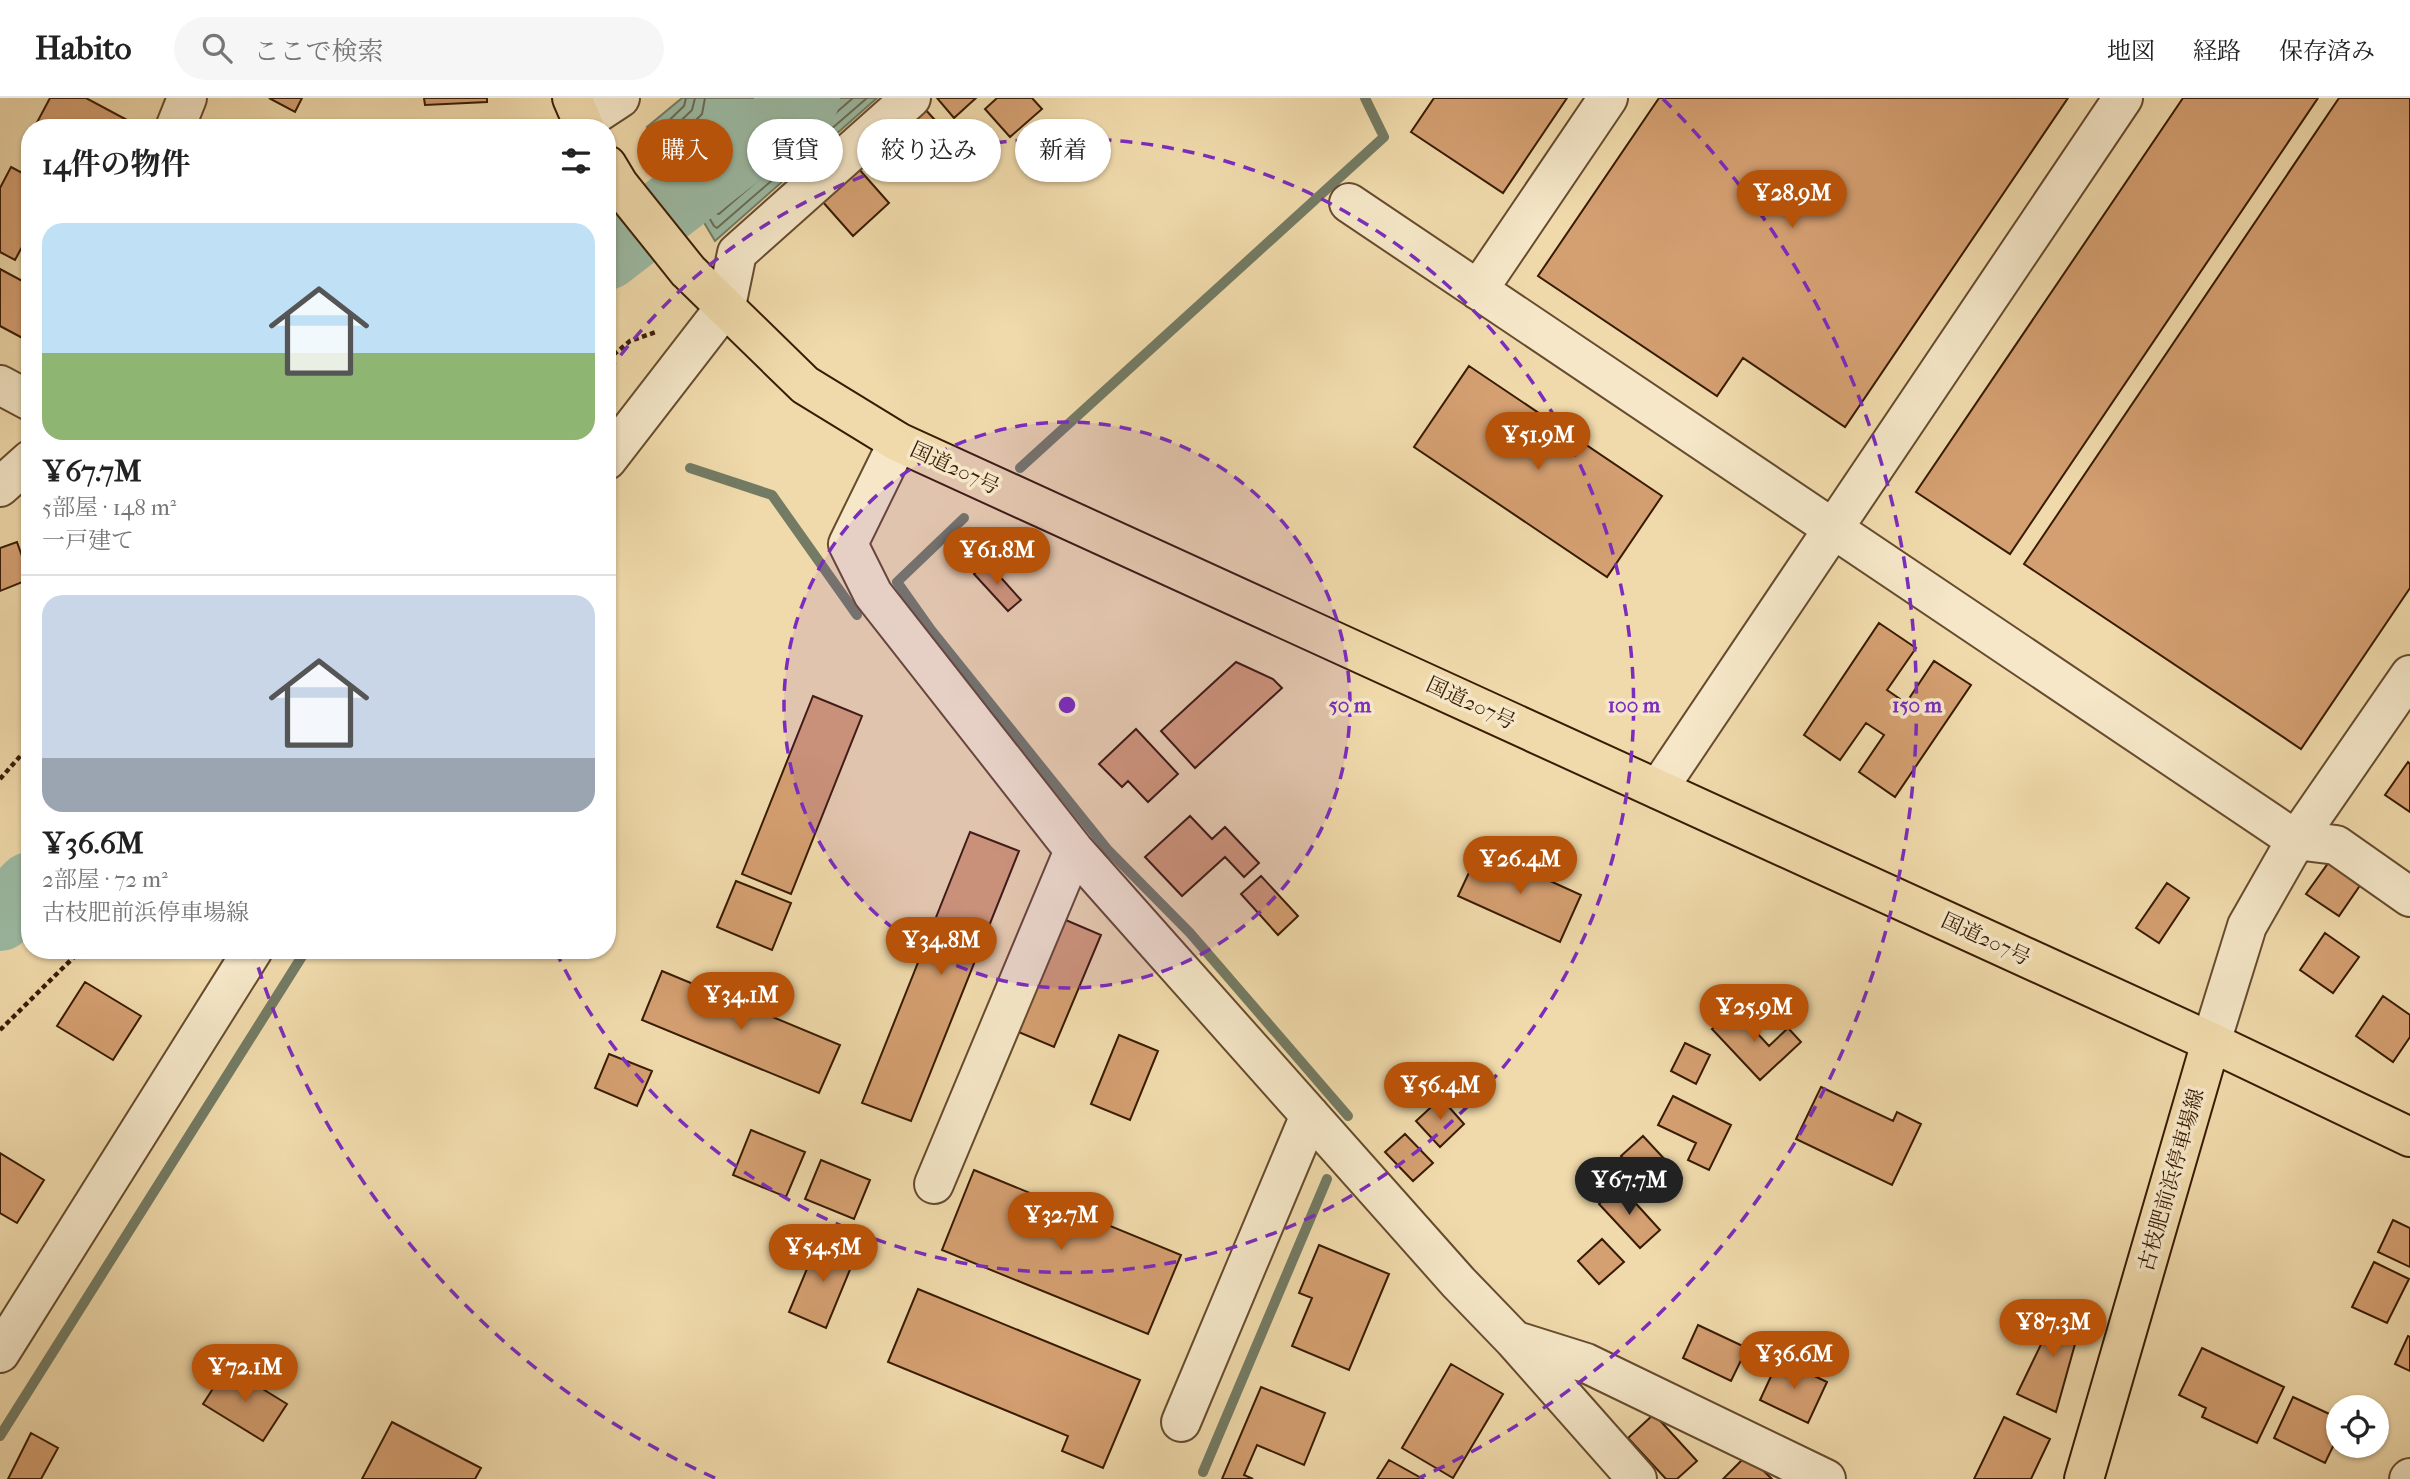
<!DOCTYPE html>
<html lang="ja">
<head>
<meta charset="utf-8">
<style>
  body { margin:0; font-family:"IM FELL French Canon","Noto Serif JP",serif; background:#f6f6f6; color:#222; height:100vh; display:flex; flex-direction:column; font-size:26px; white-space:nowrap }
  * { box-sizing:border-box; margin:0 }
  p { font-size:23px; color:#767676 }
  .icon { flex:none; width:38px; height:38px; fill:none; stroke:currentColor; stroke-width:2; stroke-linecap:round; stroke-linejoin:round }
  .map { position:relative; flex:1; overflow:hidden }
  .sheet { position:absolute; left:21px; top:21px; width:595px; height:840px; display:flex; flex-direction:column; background:#fff; border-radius:28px; box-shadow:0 2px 5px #0004 }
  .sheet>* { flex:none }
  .guide { position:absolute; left:637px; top:21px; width:665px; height:63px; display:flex; gap:14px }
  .fabs { position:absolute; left:2326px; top:1297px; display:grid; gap:14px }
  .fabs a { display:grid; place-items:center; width:63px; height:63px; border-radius:50%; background:#fff; box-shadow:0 2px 5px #0004; font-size:35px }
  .price { position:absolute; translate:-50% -60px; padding:0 16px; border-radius:24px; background:#b45309; color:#fff; font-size:23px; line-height:46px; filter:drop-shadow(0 2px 4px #0008) }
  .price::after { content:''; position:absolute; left:50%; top:42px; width:21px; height:16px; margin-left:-10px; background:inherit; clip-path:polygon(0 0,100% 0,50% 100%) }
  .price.current { background:#222; color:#fff }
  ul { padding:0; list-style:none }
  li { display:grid; align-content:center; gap:14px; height:371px; padding:0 21px }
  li+li { border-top:2px solid #e0e0e0 }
  li span { display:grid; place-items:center; height:217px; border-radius:21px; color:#555 }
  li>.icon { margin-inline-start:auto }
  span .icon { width:126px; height:126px; fill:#fffc; stroke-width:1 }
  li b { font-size:30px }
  h2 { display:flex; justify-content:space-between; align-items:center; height:84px; padding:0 21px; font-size:30px }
  .chip { padding:0 24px; border-radius:32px; background:#fff; box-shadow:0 2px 5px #0004; font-size:24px; line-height:63px }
  .chip.current { background:#b45309; color:#fff }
  header { display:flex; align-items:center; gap:42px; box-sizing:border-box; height:98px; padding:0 35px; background:#fff; border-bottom:2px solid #e0e0e0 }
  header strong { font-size:33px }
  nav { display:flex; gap:38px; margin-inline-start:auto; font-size:24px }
  .search { width:490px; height:63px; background:#f6f6f6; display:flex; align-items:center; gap:18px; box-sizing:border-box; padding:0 24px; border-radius:38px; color:#767676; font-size:26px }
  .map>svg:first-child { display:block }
  .water { fill:#9bbba4; stroke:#737b64; stroke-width:2 }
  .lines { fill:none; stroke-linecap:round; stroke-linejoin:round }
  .shore { stroke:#6a6b54; stroke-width:2 }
  .stream { stroke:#737b64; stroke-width:10 }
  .river { stroke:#9bbba4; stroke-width:68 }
  .building { fill:#d49f71; stroke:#381b04; stroke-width:2 }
  .minor-casing { stroke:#664b2e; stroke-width:42 }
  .major-casing { stroke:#381b04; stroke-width:42 }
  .highway-casing { stroke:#381b04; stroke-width:42 }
  .path { stroke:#381b04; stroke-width:4.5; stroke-dasharray:5 3.5; stroke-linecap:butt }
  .minor { stroke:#f5e7c8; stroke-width:38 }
  .major { stroke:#f0daab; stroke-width:38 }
  .highway { stroke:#f0daab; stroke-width:38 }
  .ring { fill:none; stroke:#7b2cbf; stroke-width:3.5; stroke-dasharray:12 9 }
  .labels { text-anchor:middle; stroke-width:7; stroke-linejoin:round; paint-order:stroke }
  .street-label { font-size:21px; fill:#381b04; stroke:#f5e7c8 }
  .centre { fill:#7b2cbf; stroke:#f5e7c8; stroke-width:3.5 }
  .ring-label { font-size:21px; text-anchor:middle; font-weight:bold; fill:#7b2cbf; stroke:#f5e7c8; stroke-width:7; stroke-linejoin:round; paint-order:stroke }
</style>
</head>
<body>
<header>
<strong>Habito</strong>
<div class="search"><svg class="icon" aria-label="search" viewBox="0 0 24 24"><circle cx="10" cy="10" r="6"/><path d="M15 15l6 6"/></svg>ここで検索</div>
<nav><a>地図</a><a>経路</a><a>保存済み</a></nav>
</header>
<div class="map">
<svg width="2410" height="1381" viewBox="0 0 2410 1381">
  <rect width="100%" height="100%" fill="#f0daab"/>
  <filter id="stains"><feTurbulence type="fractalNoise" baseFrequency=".00286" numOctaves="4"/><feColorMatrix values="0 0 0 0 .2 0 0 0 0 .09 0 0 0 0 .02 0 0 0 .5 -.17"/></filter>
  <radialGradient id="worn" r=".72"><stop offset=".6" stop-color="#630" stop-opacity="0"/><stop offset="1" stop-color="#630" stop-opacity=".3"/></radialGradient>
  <path class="water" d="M682,0H877L715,143L647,29Z"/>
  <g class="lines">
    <path class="shore" d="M686,0L684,8L658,33L714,128L717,130L867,0
      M695,0L692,12L669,34L716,115L719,116L853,0
      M705,0L702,16L682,36L719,98L722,100L837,0"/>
    <path class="stream" d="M690,370L772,397L857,517
      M1020,370L1384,39L1365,0
      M964,420L897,484L931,532L1107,751L1190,835L1348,1018
      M0,1338L306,852
      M1203,1374L1327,1081"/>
    <path class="river" d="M607,158L773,29L806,0
      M0,819L30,788"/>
  </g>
  <path class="building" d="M50,0H86L142,30H34Z
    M269,0H302L295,14Z
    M424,0H487V4L425,7Z
    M937,0H976L954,20Z
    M997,0H1032L1042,11L1010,39L985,11Z
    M1434,0H1567L1503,95L1411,34Z
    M1659,0H2068L1845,329L1743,260L1717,298L1538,178Z
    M2183,0H2318L2010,456L1916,394Z
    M2339,0H2410V490L2301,651L2024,466Z
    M924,10L955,44L914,81L883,47Z
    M979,25L997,45L973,67L954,46Z
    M11,69L30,79V134L15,162L0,154V90Z
    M858,70L889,105L853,138L822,103Z
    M0,171L30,187V244L0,228Z
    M1469,268L1662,398L1607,479L1414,349Z
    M17,444L30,481L0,493V450Z
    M987,464L1021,502L1008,513L974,476Z
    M1879,525L1916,550L1887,592L1906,605L1934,563L1971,587L1895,699L1859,674L1884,637L1866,625L1840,662L1804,637Z
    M1236,564L1273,581L1282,590L1195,670L1161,633Z
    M813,598L862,618L791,796L742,776Z
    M1136,631L1178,676L1148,704L1128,683L1122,689L1099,666Z
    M2408,664L2410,666V714L2385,697Z
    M1190,718L1212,741L1225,729L1259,765L1244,779L1225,759L1182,798L1145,759Z
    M970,734L1019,753L911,1023L862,1005Z
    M1480,751L1581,797L1560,844L1458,798Z
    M2329,764L2361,786L2339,818L2306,796Z
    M1261,778L1298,818L1278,837L1241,796Z
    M736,783L791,805L772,852L717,829Z
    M2167,785L2189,800L2159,845L2136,830Z
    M1061,820L1101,837L1054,949L1014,932Z
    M2325,835L2359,859L2333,895L2300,872Z
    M662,873L840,947L819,995L642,922Z
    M85,884L141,918L113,962L57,928Z
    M2383,898L2410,917V939L2393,964L2356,938Z
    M1734,910L1769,948L1788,930L1801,944L1760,982L1712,931Z
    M1119,937L1158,953L1130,1022L1091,1006Z
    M1685,945L1710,957L1696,986L1671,973Z
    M609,956L652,973L637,1008L595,990Z
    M1821,989L1893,1023L1897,1014L1921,1026L1892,1087L1796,1041Z
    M1673,998L1731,1027L1709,1072L1688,1062L1696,1045L1658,1027Z
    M1441,1000L1464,1026L1440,1049L1416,1023Z
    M751,1032L805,1054L786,1099L733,1077Z
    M1405,1036L1433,1065L1413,1083L1385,1054Z
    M1643,1038L1682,1080L1661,1100L1621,1058Z
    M0,1055L44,1082L17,1125L0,1115Z
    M821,1062L870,1082L854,1121L805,1101Z
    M974,1072L1181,1157L1148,1236L942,1152Z
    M1619,1087L1660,1132L1640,1150L1599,1106Z
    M2393,1122L2410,1130V1169L2378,1154Z
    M1602,1141L1624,1164L1599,1186L1578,1163Z
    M819,1142L856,1157L826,1230L789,1214Z
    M1319,1147L1389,1176L1349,1272L1292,1248L1312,1200L1299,1195Z
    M2374,1164L2409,1181L2387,1225L2352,1209Z
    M918,1191L1140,1282L1103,1370L1062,1353L1068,1338L888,1264Z
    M2062,1203L2084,1214L2056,1314L2017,1296Z
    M1698,1227L1747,1250L1731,1283L1683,1260Z
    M2408,1238L2410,1239V1273L2395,1266Z
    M2202,1250L2284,1289L2257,1345L2202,1319L2206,1310L2179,1297Z
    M1779,1261L1827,1284L1808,1325L1760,1302Z
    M1451,1266L1503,1296L1453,1380L1402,1350Z
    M227,1269L287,1306L263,1343L203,1306Z
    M1261,1289L1325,1315L1304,1367L1257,1347L1244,1377L1253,1381H1222Z
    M2293,1299L2338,1320V1338L2325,1365L2274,1340Z
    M1654,1316L1697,1363L1677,1381H1666L1628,1340Z
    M2004,1319L2050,1341L2031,1381H1974Z
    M392,1324L481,1370L475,1381H362Z
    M31,1335L58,1350L41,1381H8Z
    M1747,1357L1772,1381H1723Z
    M1389,1362L1423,1381H1377Z"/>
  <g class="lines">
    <defs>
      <path id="minor" d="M582,25L620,0
        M175,30L187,0
        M1349,105L2296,742L2336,747L2410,799
        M1478,192L1608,0
        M0,287L30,303
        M898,344L848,446L873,496L1074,752L1459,1185L1514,1242L1637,1381
        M607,362L726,208L737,155L911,0
        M0,389L30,362
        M1658,691L2123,0
        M2211,944L2247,828L2296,742L2410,577
        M934,1086L1074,752
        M1516,1243L1586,1265L1826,1381
        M0,1255L253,852
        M1181,1324L1310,1017
        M2409,1381L2410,1380"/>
      <path id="major" d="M2084,1381L2211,944"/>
      <path id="highway" d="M572,0L585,30
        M607,67L619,87L688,173L805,287L898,344L2211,944L2410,1039"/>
    </defs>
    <use href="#minor" class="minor-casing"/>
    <use href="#major" class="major-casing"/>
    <use href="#highway" class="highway-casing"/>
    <path class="path" d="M607,262L630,243L656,234
      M0,681L30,647
      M0,932L81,852"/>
    <use href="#minor" class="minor"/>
    <use href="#major" class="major"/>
    <use href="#highway" class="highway"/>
  </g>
  <circle cx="1067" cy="607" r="283" fill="#7b2cbf" fill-opacity=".12"/>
  <g class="ring">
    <circle cx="1067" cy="607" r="283"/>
    <path d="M608 274A567 567 0 1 1 557 856"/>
    <path d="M715 1380A850 850 0 0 1 254 856M1663 1A850 850 0 0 1 1419 1380"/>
  </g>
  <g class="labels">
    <g class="street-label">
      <text transform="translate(955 370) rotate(25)" y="7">国道207号</text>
      <text transform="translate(1471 605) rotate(25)" y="7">国道207号</text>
      <text transform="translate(1986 841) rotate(25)" y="7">国道207号</text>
      <text transform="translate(2171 1082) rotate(-74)" y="7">古枝肥前浜停車場線</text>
    </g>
  </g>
  <circle cx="1067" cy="607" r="10" class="centre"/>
  <g class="ring-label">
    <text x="1350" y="614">50 m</text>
    <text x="1634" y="614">100 m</text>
    <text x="1917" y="614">150 m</text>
  </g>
  <rect width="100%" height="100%" filter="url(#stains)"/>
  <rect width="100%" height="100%" fill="url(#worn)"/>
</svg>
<div class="fabs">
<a><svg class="icon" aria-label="locate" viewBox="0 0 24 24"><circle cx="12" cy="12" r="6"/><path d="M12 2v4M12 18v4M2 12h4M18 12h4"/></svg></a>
</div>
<b class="price" style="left:1792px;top:132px">¥28.9M</b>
<b class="price" style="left:1538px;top:374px">¥51.9M</b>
<b class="price" style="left:997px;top:489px">¥61.8M</b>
<b class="price" style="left:1520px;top:798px">¥26.4M</b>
<b class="price" style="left:941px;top:879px">¥34.8M</b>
<b class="price" style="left:741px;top:934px">¥34.1M</b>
<b class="price" style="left:1754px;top:946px">¥25.9M</b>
<b class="price" style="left:1440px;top:1024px">¥56.4M</b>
<b class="price current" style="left:1629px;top:1119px">¥67.7M</b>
<b class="price" style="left:1061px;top:1154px">¥32.7M</b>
<b class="price" style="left:823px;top:1186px">¥54.5M</b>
<b class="price" style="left:2053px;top:1261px">¥87.3M</b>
<b class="price" style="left:1794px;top:1293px">¥36.6M</b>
<b class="price" style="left:245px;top:1306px">¥72.1M</b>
<div class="guide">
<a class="chip current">購入</a>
<a class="chip">賃貸</a>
<a class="chip">絞り込み</a>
<a class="chip">新着</a>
</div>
<section class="sheet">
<h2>14件の物件<svg class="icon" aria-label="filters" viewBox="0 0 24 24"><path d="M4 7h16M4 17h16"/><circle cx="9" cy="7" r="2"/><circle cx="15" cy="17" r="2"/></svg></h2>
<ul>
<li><span style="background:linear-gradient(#bfe0f5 60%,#8fb573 0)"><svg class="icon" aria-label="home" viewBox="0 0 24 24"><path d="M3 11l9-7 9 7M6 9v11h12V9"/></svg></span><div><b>¥67.7M</b><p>5部屋 · 148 m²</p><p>一戸建て</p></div></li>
<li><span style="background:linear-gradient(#c9d6e8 75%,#9aa5b1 0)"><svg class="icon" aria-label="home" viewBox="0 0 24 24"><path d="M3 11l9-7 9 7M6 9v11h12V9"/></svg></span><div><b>¥36.6M</b><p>2部屋 · 72 m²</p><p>古枝肥前浜停車場線</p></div></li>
</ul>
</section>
</div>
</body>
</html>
